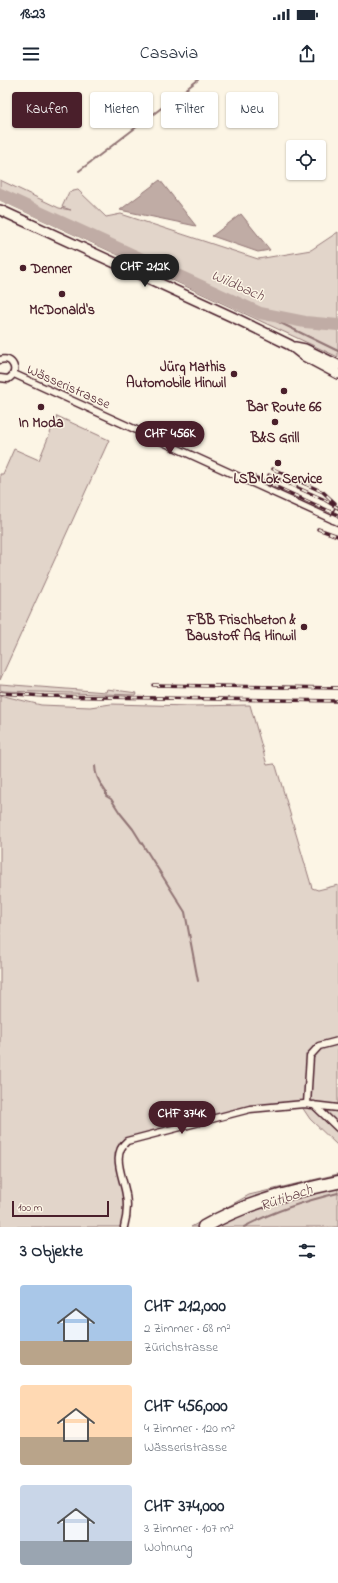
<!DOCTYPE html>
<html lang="de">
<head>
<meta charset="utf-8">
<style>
  body { margin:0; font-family:"Indie Flower",sans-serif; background:#f2f2f3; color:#1f2937; height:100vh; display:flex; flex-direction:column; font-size:15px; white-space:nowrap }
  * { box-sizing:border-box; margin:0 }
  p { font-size:13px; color:#747a83 }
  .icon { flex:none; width:22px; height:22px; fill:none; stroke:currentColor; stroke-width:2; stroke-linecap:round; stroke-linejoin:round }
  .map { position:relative; height:1147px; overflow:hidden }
  .details { display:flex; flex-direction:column; background:#fff; flex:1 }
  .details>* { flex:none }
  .banner { position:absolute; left:12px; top:12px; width:314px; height:36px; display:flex; gap:8px }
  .fabs { position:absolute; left:286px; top:60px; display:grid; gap:8px }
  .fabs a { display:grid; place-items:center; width:40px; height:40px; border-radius:4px; background:#fff; box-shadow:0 1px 3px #0004; font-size:20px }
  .scale { position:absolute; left:12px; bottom:10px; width:97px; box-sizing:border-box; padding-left:4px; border:2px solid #4a1f2b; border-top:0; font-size:11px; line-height:14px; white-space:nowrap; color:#4a1f2b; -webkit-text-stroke:3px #fcf5e5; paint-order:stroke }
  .price { position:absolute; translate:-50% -34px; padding:0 9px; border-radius:14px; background:#4a1f2b; color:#fff; font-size:13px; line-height:26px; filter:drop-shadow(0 1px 2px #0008) }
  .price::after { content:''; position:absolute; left:50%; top:24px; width:12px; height:9px; margin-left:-6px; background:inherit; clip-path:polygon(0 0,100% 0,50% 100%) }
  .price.current { background:#222; color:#fff }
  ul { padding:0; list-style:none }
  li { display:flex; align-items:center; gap:12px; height:100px; padding:0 20px }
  li span { display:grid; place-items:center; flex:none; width:112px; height:80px; border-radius:4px; color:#555 }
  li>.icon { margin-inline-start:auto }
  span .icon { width:48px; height:48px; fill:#fffc; stroke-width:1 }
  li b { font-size:17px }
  h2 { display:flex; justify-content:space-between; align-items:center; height:48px; padding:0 20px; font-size:17px }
  .pill { padding:0 14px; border-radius:4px; background:#fff; box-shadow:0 1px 3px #0004; font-size:14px; line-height:36px }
  .pill.current { background:#4a1f2b; color:#fff }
  .status { display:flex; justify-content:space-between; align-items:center; height:28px; padding:0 20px; background:#fff; direction:ltr }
  .status svg { height:11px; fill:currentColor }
  header { display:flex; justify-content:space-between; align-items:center; height:52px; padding:0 20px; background:#fff; font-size:18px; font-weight:600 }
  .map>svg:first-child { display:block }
  .green { fill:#e2d5ca; stroke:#967a7a }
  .water { fill:#c0aca5; stroke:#917474 }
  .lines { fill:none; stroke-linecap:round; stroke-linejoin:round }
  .stream { stroke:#917474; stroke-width:2 }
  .river { stroke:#c0aca5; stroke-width:12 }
  .street-casing { stroke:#4a1f2b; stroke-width:9 }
  .secondary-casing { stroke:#4a1f2b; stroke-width:12 }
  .highway-casing { stroke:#4a1f2b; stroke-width:15 }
  .street { stroke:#fcf5e5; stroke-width:6 }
  .secondary { stroke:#fcf5e5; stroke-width:9 }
  .highway { stroke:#fcf5e5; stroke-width:12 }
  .rail-casing { stroke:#4a1f2b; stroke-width:3.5 }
  .rail { stroke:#fcf5e5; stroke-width:2; stroke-dasharray:6; stroke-linecap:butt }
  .poi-dot { fill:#4a1f2b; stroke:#fcf5e5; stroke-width:1.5 }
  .labels { text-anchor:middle; stroke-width:3; stroke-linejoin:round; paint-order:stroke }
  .poi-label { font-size:14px; font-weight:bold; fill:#4a1f2b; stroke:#fcf5e5 }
  .street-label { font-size:14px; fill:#4a1f2b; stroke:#fcf5e5 }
  .water-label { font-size:15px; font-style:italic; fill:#6d4950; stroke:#fcf5e5 }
</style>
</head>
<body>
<div class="status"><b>18:23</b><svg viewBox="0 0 49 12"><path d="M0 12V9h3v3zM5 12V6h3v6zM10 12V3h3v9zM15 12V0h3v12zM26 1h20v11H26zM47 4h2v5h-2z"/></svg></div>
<header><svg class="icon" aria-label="menu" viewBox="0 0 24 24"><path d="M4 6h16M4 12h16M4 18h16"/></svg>Casavia<svg class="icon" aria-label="share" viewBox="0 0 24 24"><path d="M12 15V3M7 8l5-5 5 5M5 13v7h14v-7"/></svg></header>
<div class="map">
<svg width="338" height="1147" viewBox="0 0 338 1147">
  <rect width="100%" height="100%" fill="#fcf5e5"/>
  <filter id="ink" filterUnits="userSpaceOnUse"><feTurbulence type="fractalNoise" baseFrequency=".025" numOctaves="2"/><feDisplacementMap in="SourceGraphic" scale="8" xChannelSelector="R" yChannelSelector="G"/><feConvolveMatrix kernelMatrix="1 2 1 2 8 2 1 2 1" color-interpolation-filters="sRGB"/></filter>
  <g filter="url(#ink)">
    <path class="green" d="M0,100L59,128L71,130L62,127L69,112L78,110L106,137L121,134L258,179L311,170L338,152V277L0,120Z
      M57,336L109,360L0,600V394H3L14,369L39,380Z
      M0,604L106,612L107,609L137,613L136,615L4,611L0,610Z
      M0,615L41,625L90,627L111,624L191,626L250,625L267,685L274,684L276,686L312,808L318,810L338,805V1066L310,1039L300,1024L261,1028L133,1059L119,1072L125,1108L124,1147H0Z
      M338,1094V1147H191L249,1115Z"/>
    <path class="water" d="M160,100L196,146L120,130Z
      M241,134L270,170L258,172L212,156Z"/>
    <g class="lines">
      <path class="stream" d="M79,91L198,0
        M260,233L338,271
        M95,686C95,696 100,704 106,712V716L111,719L120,733L133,749L185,832L198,901
        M244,1147C273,1131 305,1121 338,1113"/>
      <path class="river" d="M0,114L260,233L305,242L338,245"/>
      <defs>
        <path id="street" d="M0,280C13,276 20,292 8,299L0,298
          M14,294L338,442
          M333,440L338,430
          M307,1024L310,976L319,966L338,961
          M314,1025L338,1048
          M124,1147C127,1136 128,1126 126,1115C124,1098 110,1075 127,1061L250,1029L304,1024L338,1028"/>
        <path id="secondary" d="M0,130L239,240L290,265L304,276L338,294
          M295,267L305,269L338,285"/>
        <path id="highway" d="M204,1147C246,1122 292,1112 338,1102"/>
      </defs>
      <use href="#street" class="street-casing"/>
      <use href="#secondary" class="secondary-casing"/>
      <use href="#highway" class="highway-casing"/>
      <use href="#street" class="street"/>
      <use href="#secondary" class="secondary"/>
      <use href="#highway" class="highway"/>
      <defs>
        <path id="rail" d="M273,389L323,412L335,423
          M250,395L338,435
          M269,395L325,420L338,428
          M318,449L338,456
          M153,605L338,608
          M0,613L44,616L338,621"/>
      </defs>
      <use href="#rail" class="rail-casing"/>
      <use href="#rail" class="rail"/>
    </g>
  </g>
  <g class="poi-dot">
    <circle cx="23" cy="188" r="4"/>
    <circle cx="62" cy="214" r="4"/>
    <circle cx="234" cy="294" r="4"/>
    <circle cx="284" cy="311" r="4"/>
    <circle cx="41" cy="327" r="4"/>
    <circle cx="275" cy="342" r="4"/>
    <circle cx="278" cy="383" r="4"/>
    <circle cx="304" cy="547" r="4"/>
  </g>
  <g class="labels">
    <g class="poi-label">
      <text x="31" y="193" text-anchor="start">Denner</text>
      <text x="62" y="234">McDonald's</text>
      <text x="226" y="291" text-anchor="end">Jürg Mathis<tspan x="226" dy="16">Automobile Hinwil</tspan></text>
      <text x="284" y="331">Bar Route 66</text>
      <text x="41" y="347">In Moda</text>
      <text x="275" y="362">B&amp;S Grill</text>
      <text x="278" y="403">LSB Lok Service</text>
      <text x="296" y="544" text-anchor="end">FBB Frischbeton &amp;<tspan x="296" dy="16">Baustoff AG Hinwil</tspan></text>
    </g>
    <g class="street-label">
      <text transform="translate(69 306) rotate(24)" y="5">Wässeristrasse</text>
    </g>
    <g class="water-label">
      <text transform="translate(238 205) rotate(24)" y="5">Wildbach</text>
      <text transform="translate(286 1117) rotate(-19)" y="5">Rütibach</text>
    </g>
  </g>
</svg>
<div class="fabs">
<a><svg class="icon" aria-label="locate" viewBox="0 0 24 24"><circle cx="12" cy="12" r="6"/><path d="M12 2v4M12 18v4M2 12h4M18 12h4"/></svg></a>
</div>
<div class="scale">100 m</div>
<b class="price current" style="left:145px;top:208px">CHF 212K</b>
<b class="price" style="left:170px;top:375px">CHF 456K</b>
<b class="price" style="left:182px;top:1055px">CHF 374K</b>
<div class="banner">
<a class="pill current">Kaufen</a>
<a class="pill">Mieten</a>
<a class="pill">Filter</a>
<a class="pill">Neu</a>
</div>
</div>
<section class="details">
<h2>3 Objekte<svg class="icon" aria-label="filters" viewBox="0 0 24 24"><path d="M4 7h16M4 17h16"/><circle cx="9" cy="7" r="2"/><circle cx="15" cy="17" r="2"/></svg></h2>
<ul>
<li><span style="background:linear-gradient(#a9c7e8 70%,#b9a48a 0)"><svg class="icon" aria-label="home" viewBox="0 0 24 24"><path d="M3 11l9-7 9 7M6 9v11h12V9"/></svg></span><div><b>CHF 212,000</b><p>2 Zimmer · 68 m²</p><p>Zürichstrasse</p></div></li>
<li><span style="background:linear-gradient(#ffd9b3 65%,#b9a48a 0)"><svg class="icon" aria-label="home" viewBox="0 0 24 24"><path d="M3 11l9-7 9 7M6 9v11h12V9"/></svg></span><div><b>CHF 456,000</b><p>4 Zimmer · 120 m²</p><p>Wässeristrasse</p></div></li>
<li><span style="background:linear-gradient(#c9d6e8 70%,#9aa5b1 0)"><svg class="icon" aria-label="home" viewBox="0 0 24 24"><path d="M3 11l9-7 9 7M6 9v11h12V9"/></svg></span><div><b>CHF 374,000</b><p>3 Zimmer · 107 m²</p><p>Wohnung</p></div></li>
</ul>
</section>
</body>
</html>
